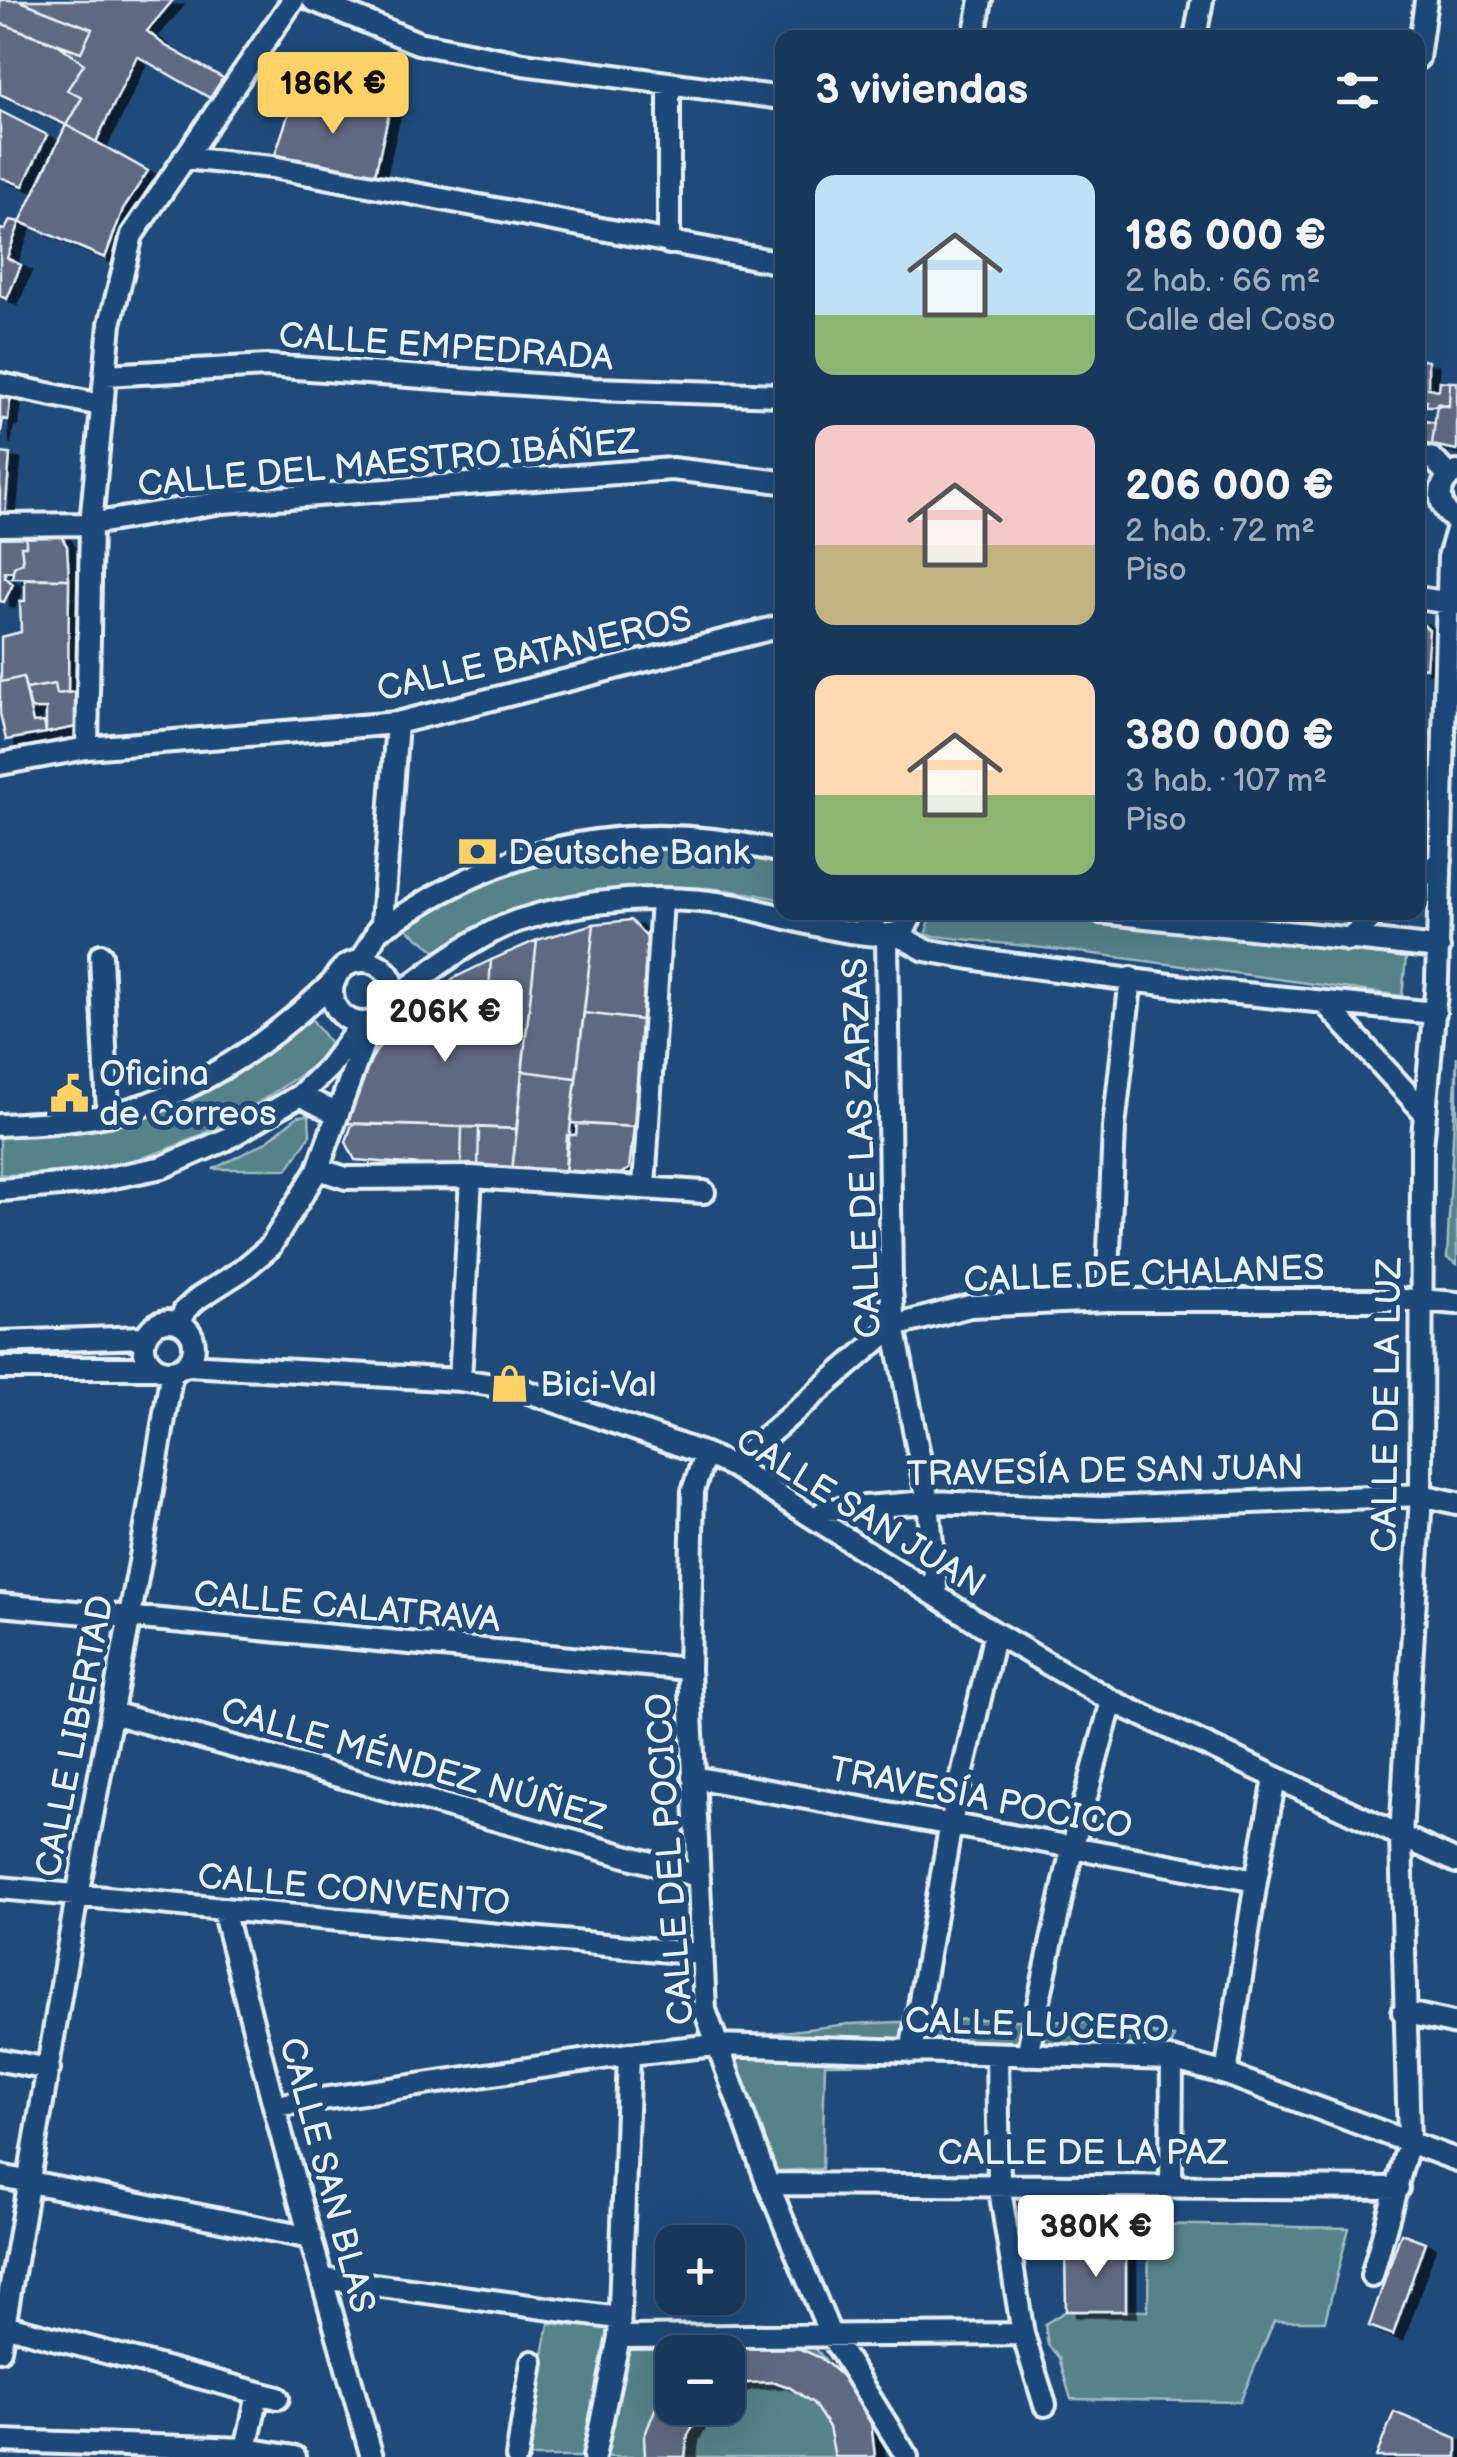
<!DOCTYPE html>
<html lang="es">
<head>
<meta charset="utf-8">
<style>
  body { margin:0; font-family:"Balsamiq Sans",sans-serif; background:#203f62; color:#f1f3f6; height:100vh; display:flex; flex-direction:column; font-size:38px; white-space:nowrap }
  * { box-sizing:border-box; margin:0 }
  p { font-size:32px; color:#9eacbb }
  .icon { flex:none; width:55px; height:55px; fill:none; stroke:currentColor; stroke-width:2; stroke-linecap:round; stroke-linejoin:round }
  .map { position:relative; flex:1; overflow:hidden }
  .details { position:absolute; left:775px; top:30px; width:650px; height:890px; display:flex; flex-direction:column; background:#17385c; border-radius:20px; box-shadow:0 10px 40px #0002,0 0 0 2px #365272 }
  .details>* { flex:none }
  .tools { position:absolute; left:655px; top:2225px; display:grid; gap:20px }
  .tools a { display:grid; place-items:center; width:90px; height:90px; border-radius:20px; background:#17385c; box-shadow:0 10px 40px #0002,0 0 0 2px #365272; font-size:50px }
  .price { position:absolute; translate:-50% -85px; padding:0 22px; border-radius:10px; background:#fff; color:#222; font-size:32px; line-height:65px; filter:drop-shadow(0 2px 5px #0008) }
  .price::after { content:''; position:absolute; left:50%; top:60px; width:30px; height:22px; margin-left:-15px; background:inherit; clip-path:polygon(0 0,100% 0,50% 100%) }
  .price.active { background:#ffd166; color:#111 }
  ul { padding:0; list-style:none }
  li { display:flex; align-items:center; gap:30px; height:250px; padding:0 40px }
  li span { display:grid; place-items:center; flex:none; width:280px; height:200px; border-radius:20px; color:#555 }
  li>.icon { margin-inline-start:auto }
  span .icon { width:120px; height:120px; fill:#fffc; stroke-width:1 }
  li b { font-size:42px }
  h2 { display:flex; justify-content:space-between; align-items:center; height:120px; padding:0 40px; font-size:42px }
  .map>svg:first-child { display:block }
  .green { fill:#57828a; stroke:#a0bac1; stroke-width:2.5; fill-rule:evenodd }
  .building { fill:#606982; stroke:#e8f1f8; stroke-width:2.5; filter:url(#shadow) }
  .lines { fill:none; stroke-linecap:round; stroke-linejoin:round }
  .street-casing { stroke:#e8f1f8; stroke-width:28 }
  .street { stroke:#1f4a7a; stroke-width:20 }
  .labels { text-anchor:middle; stroke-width:10; stroke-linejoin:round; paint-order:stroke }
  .street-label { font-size:35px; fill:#e8f1f8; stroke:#1f4a7a }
  .poi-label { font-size:35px; fill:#e8f1f8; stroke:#1f4a7a; text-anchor:start }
</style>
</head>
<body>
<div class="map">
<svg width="1457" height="2457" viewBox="0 0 1457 2457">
  <defs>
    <filter id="shadow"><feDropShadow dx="10" dy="5.5" stdDeviation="0" flood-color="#0009"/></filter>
  </defs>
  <rect width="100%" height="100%" fill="#1f4a7a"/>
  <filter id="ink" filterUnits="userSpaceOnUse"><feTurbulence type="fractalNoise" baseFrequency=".01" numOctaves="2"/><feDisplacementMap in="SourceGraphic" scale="20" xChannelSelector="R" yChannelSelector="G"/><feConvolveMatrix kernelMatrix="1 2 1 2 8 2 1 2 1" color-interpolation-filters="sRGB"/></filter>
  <g filter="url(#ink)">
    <path class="green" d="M676,847L740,855L782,864V900C665,871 542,890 438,953L406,928C426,917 446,903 466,893C533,861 604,851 676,847Z
      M1030,912L1406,958L1402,996L1087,953L926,935L931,913Z
      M310,1017L335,1050C269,1098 197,1148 116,1164C78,1172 39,1174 0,1175V1137C85,1134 172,1119 243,1069C266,1053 288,1034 310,1017Z
      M1457,1056V1264L1447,1258Z
      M309,1115L310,1135L288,1169H213L266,1142L298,1116Z
      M974,2019L1094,2022L1174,2037L1167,2062L825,2064L822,2169L776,2171L723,2039L849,2024Z
      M1149,2224L1349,2228L1325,2321H1274L1240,2402L1071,2399L1059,2358L1048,2345L1045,2324L1066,2311H1148Z
      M549,2323L607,2329L631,2341L803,2334C843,2385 867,2386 875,2457H524ZM672,2352H728V2408H672Z"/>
    <path class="building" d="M0,0H18L92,29L81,52L0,23Z
      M18,0H173L147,31L164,45L223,78L210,98L137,56L96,142L66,125L82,98L67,90L84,64L59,45L81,52L92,29Z
      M0,23L59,45L84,64L67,90L82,98L66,125L0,94Z
      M296,91L329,106L389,113L374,179L274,158Z
      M0,111L47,135L23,186L0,177Z
      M66,125L148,171L123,209L105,258L20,222Z
      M10,220L20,222L7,258L21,265L7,299L0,296V229L5,230Z
      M1418,359L1428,361V388L1439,390L1440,381L1450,382L1449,406H1426L1427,400L1418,398Z
      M1450,382H1457V450L1432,445L1437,403L1449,406Z
      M0,390L11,392L8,420L3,419L0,438Z
      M1426,421L1435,423L1432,445L1418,442V423L1425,424Z
      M0,453L10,454L5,516H0Z
      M26,534V546H21L23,562L14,567L13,571L5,572V577L13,584L4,602L0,601V536Z
      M60,534L67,546L69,579L12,578L14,567L23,562L21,546H26V538Z
      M25,579H69L68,692L57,694L55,684L26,689L23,677L1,682V637L21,632L20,601H25Z
      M1418,620L1429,630L1426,668L1418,667Z
      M23,677L33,723L44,722L46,733L6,740L0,713V680L1,682Z
      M55,684L57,694L76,692V727L46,733V709H31L26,689Z
      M631,920L649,940L642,1020L584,1013L594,924Z
      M594,924L576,1078L522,1071L537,940Z
      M537,940L526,1035H486L491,960Z
      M491,960L486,1035H526L517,1129L345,1123L367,1066L384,1039L399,1023L454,978Z
      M584,1013L641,1020L634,1127L571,1123Z
      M522,1071L576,1078L565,1174L512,1172Z
      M352,1124L462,1127L461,1168L355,1160L346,1142Z
      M577,1124L634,1127L629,1169L618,1175L565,1174L567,1135H576Z
      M462,1127H479L478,1171H461Z
      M479,1127L517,1129L512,1172L478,1171Z
      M1401,2233L1425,2242L1393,2335L1369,2326Z
      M1126,2249V2311H1066L1065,2250Z
      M784,2342L821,2358L852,2385L871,2422L875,2457H835L829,2427L813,2403L789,2387L775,2382L743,2383L728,2388V2352H712L733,2343Z
      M672,2381V2408H702L688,2435L685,2457H645L644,2437L662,2392Z
      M1394,2412L1457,2438V2457H1376Z"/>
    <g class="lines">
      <defs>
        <path id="street" d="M313,0L418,43L523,64L782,98
          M974,38L981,0
          M1195,38L1202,0
          M1418,58L1426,0
          M669,84V243
          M184,158L272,167L782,263
          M105,375L267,366L594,389L782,395
          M0,384L101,405
          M1418,455L1433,459L1449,476
          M1457,472C1434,483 1437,509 1457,521
          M0,525L91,524L222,502L672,469L782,482
          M1418,598L1457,604
          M87,748L91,524L110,324L132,235L293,0
          M0,764L87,748L397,723L782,626
          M1418,880L1441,860
          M863,912L867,924L881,934
          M1099,912L1439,948
          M377,931C400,918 421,903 444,891C552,833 664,824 782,852
          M896,934L925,950L994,962L1216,991L1435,1013
          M887,935L891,1289L894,1326L928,1502L937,1596
          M1347,940L1379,912
          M101,955L108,1115
          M361,961L382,923L397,723
          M332 992a31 31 0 1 1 62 0a31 31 0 1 1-62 0Z
          M394,999C425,974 479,934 517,921C588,898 665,893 738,906C775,913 874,947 904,930L913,912
          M1325,1003L1425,1113
          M300,1095L337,1114
          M0,1125C35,1123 72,1122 107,1115C195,1097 271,1042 335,980
          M318,1169L346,1178L471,1177L704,1192
          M644,1187L662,900
          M0,1190L84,1183L163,1167L225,1140L300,1095L329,1067L362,1023
          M1107,1300L1114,1127L1131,978
          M144 1346a25 25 0 1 1 50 0a25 25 0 1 1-50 0Z
          M182,1323L184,1311L197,1299L241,1271L270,1247L318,1169L370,1024
          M0,1342L145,1337
          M187,1365L460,1380L520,1389L705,1454L732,1466L995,1633L1112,1701L1457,1862
          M0,1368H156
          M460,1380L471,1177
          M705,1454L693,1491L689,1669L705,2010L768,2184L830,2334L907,2457
          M732,1466L894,1326L970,1306L1107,1300H1420L1457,1303
          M816,1518L826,1510L928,1502L1103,1508L1421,1495L1457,1503
          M0,1605L689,1669
          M112,1713L698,1876
          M693,1777L1256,1881
          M0,1888L701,1954
          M223,1910L284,2144L372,2457
          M1403,2012L1457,2024
          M911,2052L951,1823L995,1633
          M997,2055L999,2183L1023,2334L1045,2405
          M1027,2055L1072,1849L1112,1701
          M0,2060L49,2069
          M1226,2074L1256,1881L1275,1779
          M274,2106L629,2054L716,2045L1172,2059L1226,2074L1457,2160
          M0,2176L311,2238
          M768,2184L1398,2188
          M1171,2185L1172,2059
          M1372,2276L1409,2141L1401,1836L1421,1495L1422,1147L1437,981L1449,557L1457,530
          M322,2278L618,2318
          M0,2324L278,2398
          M619,2337L1023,2334
          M0,2350L77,1896L140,1562L172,1371
          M0,2441L246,2449L295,2457
          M246,2449L258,2394
          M517,2457L532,2362
          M594,2457L619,2337L629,2054"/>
      </defs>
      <use href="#street" class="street-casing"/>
      <use href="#street" class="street"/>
    </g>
  </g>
  <defs>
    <symbol id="bank-bare" viewBox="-9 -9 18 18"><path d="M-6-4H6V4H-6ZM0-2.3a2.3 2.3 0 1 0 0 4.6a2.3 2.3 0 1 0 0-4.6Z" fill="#ffd166" stroke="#1f4a7a" stroke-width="2.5" paint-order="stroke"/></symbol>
    <symbol id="civic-bare" viewBox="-9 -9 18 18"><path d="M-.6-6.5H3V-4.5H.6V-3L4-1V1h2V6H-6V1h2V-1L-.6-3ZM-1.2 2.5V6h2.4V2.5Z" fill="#ffd166" stroke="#1f4a7a" stroke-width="2.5" paint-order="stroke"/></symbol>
    <symbol id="shop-bare" viewBox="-9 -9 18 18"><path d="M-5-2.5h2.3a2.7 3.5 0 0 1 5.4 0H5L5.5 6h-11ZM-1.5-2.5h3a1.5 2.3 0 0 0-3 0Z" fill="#ffd166" stroke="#1f4a7a" stroke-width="2.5" paint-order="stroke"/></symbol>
  </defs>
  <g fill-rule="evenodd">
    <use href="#bank-bare" x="450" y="824" width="55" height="55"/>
    <use href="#civic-bare" x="42" y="1066" width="55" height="55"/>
    <use href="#shop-bare" x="482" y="1356" width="55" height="55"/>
  </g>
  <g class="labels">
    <g class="street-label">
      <text transform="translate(446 346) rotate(4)" y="12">CALLE EMPEDRADA</text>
      <text transform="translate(388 462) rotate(-5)" y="12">CALLE DEL MAESTRO IBÁÑEZ</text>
      <text transform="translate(534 653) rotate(-13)" y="12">CALLE BATANEROS</text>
      <text transform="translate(861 1148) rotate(-92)" y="12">CALLE DE LAS ZARZAS</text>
      <text transform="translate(1144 1273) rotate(-2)" y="12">CALLE DE CHALANES</text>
      <text transform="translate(1386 1405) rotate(-89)" y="12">CALLE DE LA LUZ</text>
      <text transform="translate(1105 1470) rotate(-1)" y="12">TRAVESÍA DE SAN JUAN</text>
      <text transform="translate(861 1512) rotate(32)" y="12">CALLE SAN JUAN</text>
      <text transform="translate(347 1606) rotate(5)" y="12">CALLE CALATRAVA</text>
      <text transform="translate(74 1736) rotate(-79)" y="12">CALLE LIBERTAD</text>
      <text transform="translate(414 1763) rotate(16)" y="12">CALLE MÉNDEZ NÚÑEZ</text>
      <text transform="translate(981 1797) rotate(11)" y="12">TRAVESÍA POCICO</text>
      <text transform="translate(669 1859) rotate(-94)" y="12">CALLE DEL POCICO</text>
      <text transform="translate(354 1889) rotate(5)" y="12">CALLE CONVENTO</text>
      <text transform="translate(1037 2024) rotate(2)" y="12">CALLE LUCERO</text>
      <text x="1083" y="2164">CALLE DE LA PAZ</text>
      <text transform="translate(328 2175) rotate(75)" y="12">CALLE SAN BLAS</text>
    </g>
    <g class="poi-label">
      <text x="508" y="864">Deutsche Bank</text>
      <text x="99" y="1085">Oficina<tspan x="99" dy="40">de Correos</tspan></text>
      <text x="540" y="1396">Bici-Val</text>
    </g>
  </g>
</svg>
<div class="tools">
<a>+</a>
<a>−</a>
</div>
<b class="price active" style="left:333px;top:137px">186K €</b>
<b class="price" style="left:445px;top:1065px">206K €</b>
<b class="price" style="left:1096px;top:2280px">380K €</b>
<section class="details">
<h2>3 viviendas<svg class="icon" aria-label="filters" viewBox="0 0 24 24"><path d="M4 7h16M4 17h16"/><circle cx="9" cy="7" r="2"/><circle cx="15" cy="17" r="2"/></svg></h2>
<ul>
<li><span style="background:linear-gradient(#bfe0f5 70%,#8fb573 0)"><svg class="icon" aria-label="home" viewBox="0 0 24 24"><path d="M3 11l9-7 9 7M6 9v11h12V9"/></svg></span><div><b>186 000 €</b><p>2 hab. · 66 m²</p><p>Calle del Coso</p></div></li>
<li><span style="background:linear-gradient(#f6c9c9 60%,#c2b280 0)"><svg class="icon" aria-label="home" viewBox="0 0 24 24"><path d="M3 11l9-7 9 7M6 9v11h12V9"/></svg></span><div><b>206 000 €</b><p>2 hab. · 72 m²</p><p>Piso</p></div></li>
<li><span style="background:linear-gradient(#ffd9b3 60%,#8fb573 0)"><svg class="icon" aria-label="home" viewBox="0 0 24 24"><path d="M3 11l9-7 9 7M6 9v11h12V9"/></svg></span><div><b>380 000 €</b><p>3 hab. · 107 m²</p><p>Piso</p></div></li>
</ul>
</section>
</div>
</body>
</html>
